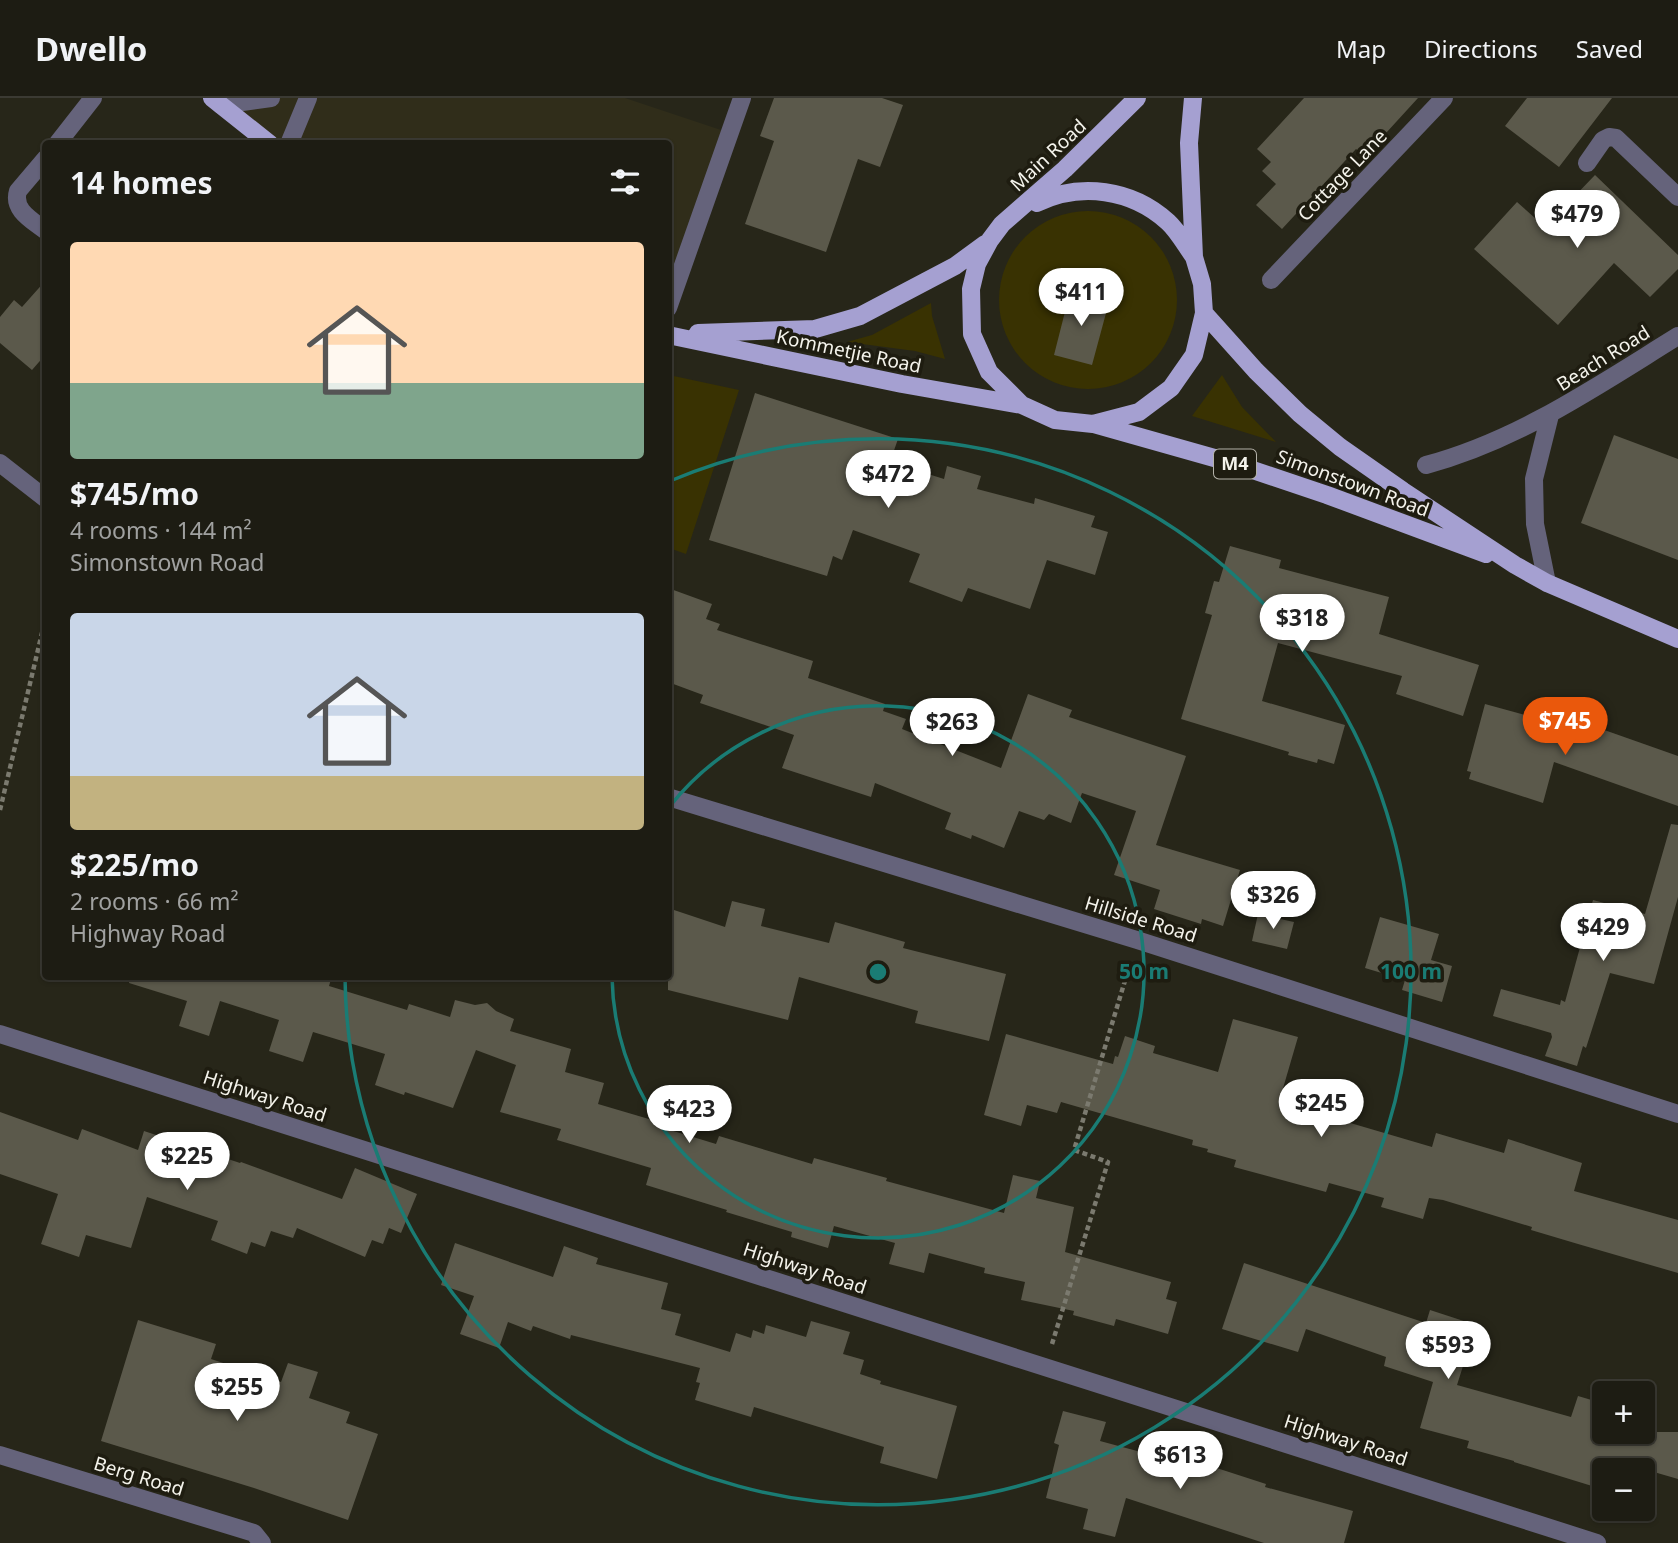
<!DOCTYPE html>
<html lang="en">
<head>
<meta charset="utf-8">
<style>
  body { margin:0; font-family:"Noto Sans",sans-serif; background:#2a2921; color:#f1f3f6; height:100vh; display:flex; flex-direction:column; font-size:26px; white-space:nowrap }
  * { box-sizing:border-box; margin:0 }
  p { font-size:23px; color:#a0a1a0 }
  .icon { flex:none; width:38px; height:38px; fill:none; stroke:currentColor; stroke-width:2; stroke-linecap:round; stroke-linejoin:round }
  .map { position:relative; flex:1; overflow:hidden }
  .side { position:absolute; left:42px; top:42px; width:630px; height:840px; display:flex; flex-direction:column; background:#1d1c13; border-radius:7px; box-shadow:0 2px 5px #0004,0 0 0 2px #3b3a33 }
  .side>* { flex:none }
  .fabs { position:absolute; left:1592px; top:1283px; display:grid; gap:14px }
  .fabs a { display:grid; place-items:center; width:63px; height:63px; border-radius:7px; background:#1d1c13; box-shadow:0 2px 5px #0004,0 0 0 2px #3b3a33; font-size:35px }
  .price { position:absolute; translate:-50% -60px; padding:0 16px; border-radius:24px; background:#fff; color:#222; font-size:23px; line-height:46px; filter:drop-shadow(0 2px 4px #0008) }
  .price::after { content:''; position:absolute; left:50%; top:42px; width:21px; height:16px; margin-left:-10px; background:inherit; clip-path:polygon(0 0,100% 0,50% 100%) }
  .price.current { background:#ea580c; color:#fff }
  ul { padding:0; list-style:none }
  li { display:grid; align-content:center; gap:14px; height:371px; padding:0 28px }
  li span { display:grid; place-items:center; height:217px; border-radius:7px; color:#555 }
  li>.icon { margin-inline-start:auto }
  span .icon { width:126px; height:126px; fill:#fffc; stroke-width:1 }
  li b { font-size:30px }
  h2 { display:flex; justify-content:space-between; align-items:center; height:84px; padding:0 28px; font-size:30px }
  header { display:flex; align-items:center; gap:42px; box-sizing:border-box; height:98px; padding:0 35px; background:#1d1c13; border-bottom:2px solid #3b3a33 }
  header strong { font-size:33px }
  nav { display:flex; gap:38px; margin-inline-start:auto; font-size:24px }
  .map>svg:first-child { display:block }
  .built { fill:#302d1a }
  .green { fill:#393202 }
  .building { fill:#5b594b }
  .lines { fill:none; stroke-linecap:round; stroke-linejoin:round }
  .path { stroke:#7b7a6f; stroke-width:4.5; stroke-dasharray:5 3.5; stroke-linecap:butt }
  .minor { stroke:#65637b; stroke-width:18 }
  .major { stroke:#a5a0d1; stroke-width:18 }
  .ring { fill:none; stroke:#1a7c74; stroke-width:3.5 }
  .labels { text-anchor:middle; stroke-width:7; stroke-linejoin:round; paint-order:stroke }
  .shield { fill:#1e1c10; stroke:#b4b2a9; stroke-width:2 }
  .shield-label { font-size:18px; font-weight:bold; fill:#f4f3eb }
  .street-label { font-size:19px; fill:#f4f3eb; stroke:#1e1c10 }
  .centre { fill:#1a7c74; stroke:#1e1c10; stroke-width:3.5 }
  .ring-label { font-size:21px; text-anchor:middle; font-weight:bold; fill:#1a7c74; stroke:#1e1c10; stroke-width:7; stroke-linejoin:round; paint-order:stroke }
</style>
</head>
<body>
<header>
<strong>Dwello</strong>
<nav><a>Map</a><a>Directions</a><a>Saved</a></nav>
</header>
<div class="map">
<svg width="1678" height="1445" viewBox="0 0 1678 1445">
  <rect width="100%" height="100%" fill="#272619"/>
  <path class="built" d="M212,0H625L730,35L669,210L668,46L270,45Z"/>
  <path class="green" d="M999 202a89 89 0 1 1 178 0a89 89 0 1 1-178 0Z
    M931,205L932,218L945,261L915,253L847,244L872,237Z
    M669,277L739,292L686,456L669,450Z
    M1222,277L1242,309L1276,344L1192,318Z"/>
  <path class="building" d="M774,0H882L903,7L880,69L858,61L826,154L745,126L774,43L760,38Z
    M1304,0H1418L1365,58L1356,51L1282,131L1256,107L1276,86L1262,73L1271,64L1257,51Z
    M1527,0H1612L1559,69L1505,28Z
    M1595,77L1678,157V171L1650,199L1614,165L1558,227L1474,151L1517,104L1545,129Z
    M46,182V256L32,272L0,245V219L14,202L22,209Z
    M1070,194L1109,204L1092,267L1054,257Z
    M755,295L898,341L890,364L944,381L947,368L981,378L977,391L1034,406L1035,400L1095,418L1091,429L1108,434L1095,477L1047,462L1030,511L968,490L962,504L909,484L920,456L853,432L842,462L833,458L827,478L709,442Z
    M1614,337L1678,361V462L1581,425Z
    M1230,448L1281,462L1279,470L1389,499L1379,536L1479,567L1463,618L1396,596L1402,578L1278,545L1262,603L1345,627L1334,666L1318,661L1317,665L1288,657L1289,654L1181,621L1212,517L1205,515L1214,483L1219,484Z
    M668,490L712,506L706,521L720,526L717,532L813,563L808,580L885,606L883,613L906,621L902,631L1001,670L1028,596L1072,612L1069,619L1186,658L1156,747L1240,772L1223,828L1202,821L1201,826L1154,811L1160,792L1114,777L1136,713L1082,695L1071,725L1049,716L1044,722L1019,713L1004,750L972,737L971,741L945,731L951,715L875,685L871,699L782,670L794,637L700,605L703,597L668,584Z
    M1485,606L1590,635L1593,628L1678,658V708L1554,664L1543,705L1469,681L1471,674L1467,673Z
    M1671,726L1678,727V799L1654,886L1610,875L1586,950L1583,948L1577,968L1545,958L1552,939L1551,935L1493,918L1501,891L1560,907L1561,902L1565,904L1593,802L1645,816Z
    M732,803L765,811L761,828L829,845L835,824L905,844L903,850L1006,876L989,943L915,925L918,913L799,879L788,922L668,892V810L725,829Z
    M1258,816L1294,824L1287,851L1252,843Z
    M1380,819L1439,836L1431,862L1452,868L1442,904L1402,892L1405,882L1365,870Z
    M130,878H332L329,888L407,912L409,906L450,919L455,902L475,907L487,905L496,913L514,921L510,933L571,951L565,974L604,985L598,1006L659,1024L657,1028L716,1046L719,1038L812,1066L814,1060L887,1080L886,1083L1004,1115L1013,1077L1040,1083L1036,1100L1074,1109L1065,1154L1171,1184L1166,1201L1177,1204L1168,1236L1116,1221L1114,1228L1073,1217L1074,1213L1021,1202L1025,1184L984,1175L985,1170L929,1155L924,1175L889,1166L895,1145L834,1128L828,1150L791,1139L792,1134L726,1114L727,1112L646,1087L651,1070L557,1042L561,1031L500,1014L516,967L476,952L453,1010L405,994L404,997L375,987L385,956L313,934L303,964L269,953L279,922L220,903L209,938L179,928L187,903L129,885Z
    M1233,921L1298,939L1279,1004L1432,1049L1436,1035L1504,1055L1508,1041L1582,1065L1574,1093L1678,1122V1175L1578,1146L1531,1132L1532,1129L1443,1102L1429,1100L1423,1121L1381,1109L1384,1100L1329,1085L1326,1094L1234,1069L1236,1062L1207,1054L1208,1051L1192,1047L1193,1042L1061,1004L1057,1015L1027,1007L1021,1028L984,1017L1006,936L1113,966L1115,958L1118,959L1125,938L1155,948L1153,955L1218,974Z
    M0,1014L78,1042L82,1031L138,1052L144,1033L240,1065L241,1064L342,1101L355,1070L417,1096L401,1135L389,1130L383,1146L372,1142L365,1159L297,1130L293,1140L271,1133L265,1149L251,1144L247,1156L211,1142L218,1123L147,1099L131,1150L86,1137L79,1159L41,1146L58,1096L0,1076Z
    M455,1145L553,1179L564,1148L598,1160L596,1166L668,1185L661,1211L681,1216L675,1237L730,1254L736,1235L751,1240L753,1232L764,1236L766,1227L806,1239L811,1223L850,1234L843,1256L864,1262L860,1276L881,1283L880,1286L957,1308L937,1381L880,1365L884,1349L754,1309L751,1319L695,1302L700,1285L696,1284L700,1270L571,1237L570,1241L533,1228L531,1233L508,1224L499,1250L460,1236L474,1198L441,1187Z
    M1244,1165L1426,1225L1430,1212L1476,1227L1457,1287L1571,1319L1578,1298L1605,1306V1334H1678V1381L1647,1372H1605V1392L1514,1364V1363L1467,1350L1469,1343L1420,1330L1433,1284L1384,1268L1386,1259L1306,1231L1298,1254L1222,1231Z
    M138,1222L216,1246L211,1261L281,1284L288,1265L318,1274L309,1300L350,1314L346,1325L378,1336L348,1422L254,1390L101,1343Z
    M1063,1313L1106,1324L1100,1343L1152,1357L1155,1350L1266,1386L1265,1389L1353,1413L1344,1445H1264L1126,1400L1115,1439L1083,1431L1088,1411L1046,1400L1059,1347L1054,1345Z"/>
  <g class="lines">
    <path class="path" d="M0,712L46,518
      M1052,1246L1108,1064L1074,1052L1130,866"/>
    <path class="minor" d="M221,7L271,0
      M57,46L93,0
      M289,46L308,0
      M46,60L18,93C12,112 32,122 46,133
      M1587,65L1603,42L1609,39L1616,40L1678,99
      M1271,182L1444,0
      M668,210L742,0
      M0,365L46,401
      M1426,367C1519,342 1597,288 1678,238
      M1547,485L1535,426L1534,381L1550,317
      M668,699L1137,842L1678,1016
      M0,936L1597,1445
      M0,1357L254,1435L262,1445"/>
    <path class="major" d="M212,0L270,46
      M1137,0L1065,71L1002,126L990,142L977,166L971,191L972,236L989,274L1022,307L1055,322L1093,326L1139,314L1171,290L1194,257L1204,215L1202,186L1194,159L1189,45L1193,0
      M1037,105C1080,84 1132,91 1168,124C1178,133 1186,148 1194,159
      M1204,215L1256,273L1300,316L1340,349L1403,393L1515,467L1547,485L1678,541
      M698,235L815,231L860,218L955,168L985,146
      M668,237L902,286L1022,307
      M1094,326L1232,365L1327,397L1486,456"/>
  </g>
  <g class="ring">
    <path d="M670 708A266 266 0 1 1 612 879"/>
    <path d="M670 383A533 533 0 1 1 345 879"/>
  </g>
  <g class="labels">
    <rect class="shield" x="1214" y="351.5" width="42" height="29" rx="5"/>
    <g class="shield-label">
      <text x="1235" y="372">M4</text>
    </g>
    <g class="street-label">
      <text transform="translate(1048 57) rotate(-43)" y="7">Main Road</text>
      <text transform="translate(1342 77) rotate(-46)" y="7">Cottage Lane</text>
      <text transform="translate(849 253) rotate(12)" y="7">Kommetjie Road</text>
      <text transform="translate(1603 260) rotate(-32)" y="7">Beach Road</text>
      <text transform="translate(1353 385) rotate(20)" y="7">Simonstown Road</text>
      <text transform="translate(1141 821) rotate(17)" y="7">Hillside Road</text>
      <text transform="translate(265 998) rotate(18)" y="7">Highway Road</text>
      <text transform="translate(805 1170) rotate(18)" y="7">Highway Road</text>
      <text transform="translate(1346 1342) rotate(18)" y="7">Highway Road</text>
      <text transform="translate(139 1378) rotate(17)" y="7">Berg Road</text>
    </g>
  </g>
  <circle cx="878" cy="874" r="10" class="centre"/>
  <g class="ring-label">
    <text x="1144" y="881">50 m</text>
    <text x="1411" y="881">100 m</text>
  </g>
</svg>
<div class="fabs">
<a>+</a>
<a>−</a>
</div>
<b class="price" style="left:1577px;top:152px">$479</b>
<b class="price" style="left:1081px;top:230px">$411</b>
<b class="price" style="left:888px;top:412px">$472</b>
<b class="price" style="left:1302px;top:556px">$318</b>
<b class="price current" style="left:1565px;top:659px">$745</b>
<b class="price" style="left:952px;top:660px">$263</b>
<b class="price" style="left:1273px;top:833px">$326</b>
<b class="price" style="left:1603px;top:865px">$429</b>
<b class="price" style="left:1321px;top:1041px">$245</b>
<b class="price" style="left:689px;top:1047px">$423</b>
<b class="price" style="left:187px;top:1094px">$225</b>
<b class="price" style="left:1448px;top:1283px">$593</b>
<b class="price" style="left:237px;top:1325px">$255</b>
<b class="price" style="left:1180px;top:1393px">$613</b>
<section class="side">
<h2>14 homes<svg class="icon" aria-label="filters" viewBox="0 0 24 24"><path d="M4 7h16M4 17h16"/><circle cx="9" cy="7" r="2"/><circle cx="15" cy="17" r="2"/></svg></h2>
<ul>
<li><span style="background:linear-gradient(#ffd9b3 65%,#7fa58c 0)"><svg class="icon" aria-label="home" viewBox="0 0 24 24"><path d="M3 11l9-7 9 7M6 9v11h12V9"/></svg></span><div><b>$745/mo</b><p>4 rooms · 144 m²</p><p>Simonstown Road</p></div></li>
<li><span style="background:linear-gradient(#c9d6e8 75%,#c2b280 0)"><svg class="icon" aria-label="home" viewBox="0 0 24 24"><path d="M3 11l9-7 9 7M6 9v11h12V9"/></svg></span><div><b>$225/mo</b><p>2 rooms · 66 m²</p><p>Highway Road</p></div></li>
</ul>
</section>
</div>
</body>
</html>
